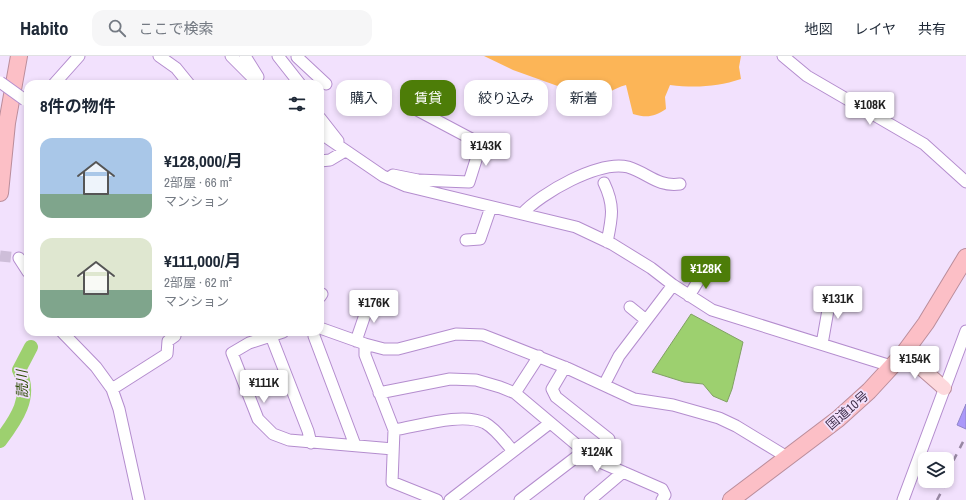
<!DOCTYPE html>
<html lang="ja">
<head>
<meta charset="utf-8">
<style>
  body { margin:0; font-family:"Archivo Narrow","Noto Sans JP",sans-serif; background:#f6f6f7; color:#1f2937; height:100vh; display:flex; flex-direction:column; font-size:15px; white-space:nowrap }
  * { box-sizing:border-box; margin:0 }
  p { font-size:13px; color:#747a83 }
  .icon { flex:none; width:22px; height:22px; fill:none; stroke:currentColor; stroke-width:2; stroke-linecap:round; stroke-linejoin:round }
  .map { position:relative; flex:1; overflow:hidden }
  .details { position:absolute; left:24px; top:24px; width:300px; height:256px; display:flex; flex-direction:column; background:#fff; border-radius:12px; box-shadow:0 2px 6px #0003 }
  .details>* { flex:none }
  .guide { position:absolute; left:336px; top:24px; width:380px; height:36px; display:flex; gap:8px }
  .controls { position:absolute; left:918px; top:396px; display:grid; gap:8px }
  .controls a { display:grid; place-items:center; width:36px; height:36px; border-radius:8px; background:#fff; box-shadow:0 2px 6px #0003; font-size:20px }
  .price { position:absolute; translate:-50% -34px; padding:0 9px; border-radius:4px; background:#fff; color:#222; font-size:13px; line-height:26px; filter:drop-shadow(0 1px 2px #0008) }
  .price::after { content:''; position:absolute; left:50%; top:24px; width:12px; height:9px; margin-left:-6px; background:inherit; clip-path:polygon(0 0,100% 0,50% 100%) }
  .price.selected { background:#4d7d08; color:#fff }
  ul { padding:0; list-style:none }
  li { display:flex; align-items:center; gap:12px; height:100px; padding:0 16px }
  li span { display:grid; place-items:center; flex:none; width:112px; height:80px; border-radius:12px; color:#555 }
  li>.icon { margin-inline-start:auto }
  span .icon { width:48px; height:48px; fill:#fffc; stroke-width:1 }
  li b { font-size:17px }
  h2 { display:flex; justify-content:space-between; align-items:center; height:48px; padding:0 16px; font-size:17px }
  .chip { padding:0 14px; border-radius:12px; background:#fff; box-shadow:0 2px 6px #0003; font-size:14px; line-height:36px }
  .chip.selected { background:#4d7d08; color:#fff }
  header { display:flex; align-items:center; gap:24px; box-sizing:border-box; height:56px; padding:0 20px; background:#fff; border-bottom:1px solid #e0e1e3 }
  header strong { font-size:19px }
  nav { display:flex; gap:22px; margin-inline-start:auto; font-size:14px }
  .search { width:280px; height:36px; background:#f6f6f7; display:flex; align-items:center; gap:10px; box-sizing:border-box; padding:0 14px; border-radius:12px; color:#747a83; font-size:15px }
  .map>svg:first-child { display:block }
  .green { fill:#fcb557 }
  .water { fill:#9dd06f; stroke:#81a064 }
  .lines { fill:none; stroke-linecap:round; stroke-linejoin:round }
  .river { stroke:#9dd06f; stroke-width:14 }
  .building { fill:#ab98f9; stroke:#9185c9 }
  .minor-tunnel { stroke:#cebed9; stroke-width:11; stroke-dasharray:11 5.5; stroke-linecap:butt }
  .minor-casing { stroke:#b48dce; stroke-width:13 }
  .major-casing { stroke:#ba8d9b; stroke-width:16 }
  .highway-casing { stroke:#ba8d9b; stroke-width:18 }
  .minor { stroke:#fff; stroke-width:11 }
  .major { stroke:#fdd9dd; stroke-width:14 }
  .highway { stroke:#fcbfc6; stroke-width:16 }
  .rail { stroke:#9888a3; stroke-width:2.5; stroke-dasharray:7 7; stroke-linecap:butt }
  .minor-bridge-casing { stroke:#b48dce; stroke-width:13; stroke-linecap:butt }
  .minor-bridge { stroke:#fff; stroke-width:11 }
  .labels { text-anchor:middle; stroke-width:3.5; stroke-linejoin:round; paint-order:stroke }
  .street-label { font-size:13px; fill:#40304b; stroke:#f2e1fd }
  .water-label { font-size:14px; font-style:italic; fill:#2b4a01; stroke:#f2e1fd }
</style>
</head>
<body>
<header>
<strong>Habito</strong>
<div class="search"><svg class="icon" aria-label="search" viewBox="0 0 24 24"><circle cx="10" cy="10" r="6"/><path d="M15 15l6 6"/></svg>ここで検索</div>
<nav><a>地図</a><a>レイヤ</a><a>共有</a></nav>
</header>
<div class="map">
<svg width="966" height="444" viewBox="0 0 966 444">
  <rect width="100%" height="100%" fill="#f2e1fd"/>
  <path class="green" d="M484,0H741L739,11L741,23C717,31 695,32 670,29L665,41L666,53C654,61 647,62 633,58L626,29C614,32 606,39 594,43L513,14Z"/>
  <path class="water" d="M691,258L743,286L732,333L727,346L713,340L703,328L684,326L652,316Z"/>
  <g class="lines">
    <path class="river" d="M0,385C16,364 33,340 19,314L31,291"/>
  </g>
  <path class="building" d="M966,348V373L957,369Z"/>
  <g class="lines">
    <path class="minor-tunnel" d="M0,200L19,202"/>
    <defs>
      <path id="minor" d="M159,0L176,12L189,28
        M231,0L259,28
        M245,0L258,21
        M278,0L300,28
        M783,0L807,20L924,88L966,126
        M297,1L326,28
        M54,28L79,0
        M320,62L338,85
        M320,77L383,120L406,130L576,171L612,188L651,212L673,229L712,254L891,310
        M320,105L330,104L345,95
        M390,121L393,119L418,124L469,126L481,88L417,54
        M604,127C615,150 612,162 607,186
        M522,158C541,137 599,104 628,111C648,117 657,131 680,128
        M466,184L480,183L491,151
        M19,202L28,216
        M689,240L703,217
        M320,241L322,238
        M630,251L646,264
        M320,272L365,288L384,293H398L456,278L483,279L567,312L634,343L673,349L719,362L736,370L787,401
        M62,276L96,311L112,333L119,353L139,444
        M283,276L249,287L232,297L258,363L273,378L289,384L393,393
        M314,276V280L355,389
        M271,280L308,375L311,387
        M356,285L370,244
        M365,288V299L394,374L392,426L437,444
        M822,288L831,237
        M565,311L552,333L556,341L609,383
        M604,329L619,300L673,229
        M112,333L167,298L168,285L175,280
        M379,337L450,323L476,324L500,331L515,337L584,395L600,406L662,433L665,439L662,444
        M515,337L539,300
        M394,374C419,370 462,356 485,367C496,373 505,386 513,395
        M450,444L550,367
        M520,444L584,395
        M590,444L623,416
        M903,444L966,275"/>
      <path id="major" d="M904,297L944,332"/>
      <path id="highway" d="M0,137L7,67L19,0
        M731,444L838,363L869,335L904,297L926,267L966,201"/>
    </defs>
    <use href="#minor" class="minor-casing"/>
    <use href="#major" class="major-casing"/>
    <use href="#highway" class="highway-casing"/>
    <use href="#minor" class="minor"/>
    <use href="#major" class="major"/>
    <use href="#highway" class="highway"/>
    <path class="rail" d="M947,417L966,380
      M937,444L947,425"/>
    <defs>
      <path id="minor-bridge" d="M0,26L25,44"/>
    </defs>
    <use href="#minor-bridge" class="minor-bridge-casing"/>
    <use href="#minor-bridge" class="minor-bridge"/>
  </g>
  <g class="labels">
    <g class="street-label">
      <text transform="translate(847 354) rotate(-41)" y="5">国道10号</text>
    </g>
    <g class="water-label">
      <text transform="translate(22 328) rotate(-91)" y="5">読川</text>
    </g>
  </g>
</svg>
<div class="controls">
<a><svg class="icon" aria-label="layers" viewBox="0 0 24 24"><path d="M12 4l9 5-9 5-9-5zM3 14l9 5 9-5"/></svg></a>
</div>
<b class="price" style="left:870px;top:70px">¥108K</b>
<b class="price" style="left:486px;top:111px">¥143K</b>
<b class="price selected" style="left:706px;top:234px">¥128K</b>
<b class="price" style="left:838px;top:264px">¥131K</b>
<b class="price" style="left:374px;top:268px">¥176K</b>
<b class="price" style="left:915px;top:324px">¥154K</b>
<b class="price" style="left:264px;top:348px">¥111K</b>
<b class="price" style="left:597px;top:417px">¥124K</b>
<div class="guide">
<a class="chip">購入</a>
<a class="chip selected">賃貸</a>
<a class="chip">絞り込み</a>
<a class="chip">新着</a>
</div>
<section class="details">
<h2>8件の物件<svg class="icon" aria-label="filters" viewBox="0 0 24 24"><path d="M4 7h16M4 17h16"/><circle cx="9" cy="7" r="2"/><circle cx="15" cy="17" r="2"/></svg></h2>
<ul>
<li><span style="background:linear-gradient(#a9c7e8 70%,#7fa58c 0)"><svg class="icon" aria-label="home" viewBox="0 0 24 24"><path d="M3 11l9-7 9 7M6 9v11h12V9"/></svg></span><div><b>¥128,000/月</b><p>2部屋 · 66 m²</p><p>マンション</p></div></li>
<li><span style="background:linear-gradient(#dfe7d0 65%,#7fa58c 0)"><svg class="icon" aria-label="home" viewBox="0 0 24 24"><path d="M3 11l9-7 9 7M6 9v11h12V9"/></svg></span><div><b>¥111,000/月</b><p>2部屋 · 62 m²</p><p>マンション</p></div></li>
</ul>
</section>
</div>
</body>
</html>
